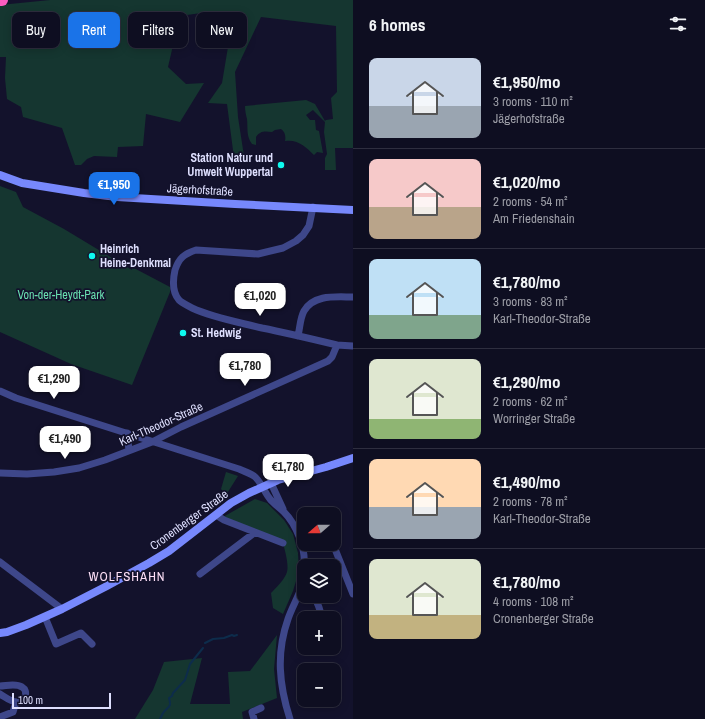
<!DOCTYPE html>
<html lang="en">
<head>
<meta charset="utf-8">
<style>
  body { margin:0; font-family:"Archivo Narrow",sans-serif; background:#1c1c2e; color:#f1f3f6; height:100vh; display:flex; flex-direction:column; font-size:15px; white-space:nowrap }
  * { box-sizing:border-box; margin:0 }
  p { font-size:13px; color:#9b9ca5 }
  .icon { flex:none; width:22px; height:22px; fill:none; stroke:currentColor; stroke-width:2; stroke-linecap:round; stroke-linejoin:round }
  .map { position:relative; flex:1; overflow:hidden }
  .details { display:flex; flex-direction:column; background:#0e0e21; width:352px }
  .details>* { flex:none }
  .hud { position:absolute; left:12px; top:12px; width:281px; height:36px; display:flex; gap:8px }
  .needle { width:26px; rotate:250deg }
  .buttons { position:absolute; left:297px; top:507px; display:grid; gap:8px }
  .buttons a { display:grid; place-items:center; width:44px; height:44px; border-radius:8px; background:#0e0e21; box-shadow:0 2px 10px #0003,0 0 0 1px #2e2e3f; font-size:20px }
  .scale { position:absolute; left:12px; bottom:10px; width:99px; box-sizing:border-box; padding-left:4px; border:2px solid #dedffe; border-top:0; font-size:11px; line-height:14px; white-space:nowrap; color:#dedffe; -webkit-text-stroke:3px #13122c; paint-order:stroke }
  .price { position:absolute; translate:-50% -34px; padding:0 9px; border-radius:8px; background:#fff; color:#222; font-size:13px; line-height:26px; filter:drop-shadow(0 1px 2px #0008) }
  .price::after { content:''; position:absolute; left:50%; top:24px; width:12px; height:9px; margin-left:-6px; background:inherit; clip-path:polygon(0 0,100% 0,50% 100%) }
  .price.on { background:#1a73e8; color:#fff }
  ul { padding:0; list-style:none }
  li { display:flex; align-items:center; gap:12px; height:100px; padding:0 16px }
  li+li { border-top:1px solid #2e2e3f }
  li span { display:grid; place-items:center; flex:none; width:112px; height:80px; border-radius:8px; color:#555 }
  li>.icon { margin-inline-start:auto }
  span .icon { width:48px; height:48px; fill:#fffc; stroke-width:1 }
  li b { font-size:17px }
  h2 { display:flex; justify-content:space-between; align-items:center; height:48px; padding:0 16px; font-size:17px }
  .chip { padding:0 14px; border-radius:8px; background:#0e0e21; box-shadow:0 2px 10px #0003,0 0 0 1px #2e2e3f; font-size:14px; line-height:36px }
  .chip.on { background:#1a73e8; color:#fff }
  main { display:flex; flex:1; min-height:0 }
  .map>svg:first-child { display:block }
  .green { fill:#153630 }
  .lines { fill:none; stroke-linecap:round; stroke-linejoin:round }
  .stream { stroke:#0d2c4b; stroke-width:2 }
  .street { stroke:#3e478a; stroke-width:7 }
  .secondary { stroke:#7788fc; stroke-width:8 }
  .highway { stroke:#fc5cc0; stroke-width:12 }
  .poi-dot { fill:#0efaef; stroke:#13122c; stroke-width:1.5 }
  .labels { text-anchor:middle; stroke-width:3.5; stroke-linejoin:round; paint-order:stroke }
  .poi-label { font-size:12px; font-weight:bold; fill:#dedffe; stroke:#13122c; text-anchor:start }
  .street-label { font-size:12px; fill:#dedffe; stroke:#13122c }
  .park-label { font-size:12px; fill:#69dfb0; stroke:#13122c }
  .neighbourhood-label { font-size:13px; letter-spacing:1px; fill:#fee0f8; stroke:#13122c }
</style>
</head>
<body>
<main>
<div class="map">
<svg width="353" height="719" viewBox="0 0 353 719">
  <rect width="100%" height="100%" fill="#13122c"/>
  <path class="green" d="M50,0H353V148H335L336,170H325V158L327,154L324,132L325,122L313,110L306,115L310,120H315L316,130L319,131L323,153L317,152L314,155C306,147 298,139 285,141C286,136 285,132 281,129L275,130L272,132C264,131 260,131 256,137V145L252,144C246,136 248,128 247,119C246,115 245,111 245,106L306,100L315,104L325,121L326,120L333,119L331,98L337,92L336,26L261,17L235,72L238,117L244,156L234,158L227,104L208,103L222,83L228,47L234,37L236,19L225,13L216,20L201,13L173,17L174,41L168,67L186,84L204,83L180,122L146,114L143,146L118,147L117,157L94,156L87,159L81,165H75L62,128L23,117L21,107L7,99L5,78L6,57H0V5Z
    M0,186L16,192L23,207L64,229L132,270V267L170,287V292L132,385L71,364L0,332Z
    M226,472L238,476L226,495L221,489Z
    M255,499L267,503L284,520L293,534L298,553L299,571L293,591L283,614L273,608L271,593C276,588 285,579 287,572C289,564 285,551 283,543L223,517Z
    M277,635L274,669L277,698L242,712L243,719H135L153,690L164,662L202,658L190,704H230L228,672L250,671Z"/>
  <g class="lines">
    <path class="stream" d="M205,643L213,639L224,638L232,635L234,636L237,635
      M160,719C161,717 162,715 163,713C168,706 172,708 169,698L172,696L173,693L185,680L190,664L203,648"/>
    <path class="street" d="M313,207L309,226L303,235L296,241L283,248L258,254L196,250C184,254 179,258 175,270C173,279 172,292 179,300C182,303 187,305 192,308C214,318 238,322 262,328C287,333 312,339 337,345L353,346
      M298,336C300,328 300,318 304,311C314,294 336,297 353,297
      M0,391L16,398L239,469C244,471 249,473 254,476C261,481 264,492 270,499C274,504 279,507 284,512C296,524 306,548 304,566
      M127,433L129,450
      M0,473L27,474L54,472L79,468L105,460L152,442L181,427L328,361L332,357L337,345
      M271,483L283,509
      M216,515L224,520L283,543
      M333,544L353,594
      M0,562L62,609
      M200,574L254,533
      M313,596C318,602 319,607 321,614
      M45,617L56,644L81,633L92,644
      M0,686C6,686 16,683 22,687C29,691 25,702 17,702C11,702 5,697 0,694
      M0,717L13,712L16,702
      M254,719L252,712L261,708
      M290,719C279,685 276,653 288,619C291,610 296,601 300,591C303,583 303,575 304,567"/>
    <path class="secondary" d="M0,175L22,183L84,193L117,197L235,204L353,210
      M0,633L7,632L26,625L62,609L105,587L149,563L169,551L231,503L249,493L278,480L326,467L353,458"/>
    <path class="highway" d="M0,0H2"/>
  </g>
  <g class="poi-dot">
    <circle cx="281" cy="165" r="4"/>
    <circle cx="92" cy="256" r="4"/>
    <circle cx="183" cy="333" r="4"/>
  </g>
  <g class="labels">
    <g class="poi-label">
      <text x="273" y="162" text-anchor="end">Station Natur und<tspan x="273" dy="14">Umwelt Wuppertal</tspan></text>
      <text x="100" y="253">Heinrich<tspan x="100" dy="14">Heine-Denkmal</tspan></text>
      <text x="191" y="337">St. Hedwig</text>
    </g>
    <g class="street-label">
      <text transform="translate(200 190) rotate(3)" y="4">Jägerhofstraße</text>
      <text transform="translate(161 424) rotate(-24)" y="4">Karl-Theodor-Straße</text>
      <text transform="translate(189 520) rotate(-36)" y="4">Cronenberger Straße</text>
    </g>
    <g class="park-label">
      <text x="61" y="299">Von-der-Heydt-Park</text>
    </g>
    <g class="neighbourhood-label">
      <text x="127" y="581">WOLFSHAHN</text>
    </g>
  </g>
</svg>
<div class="buttons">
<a><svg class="needle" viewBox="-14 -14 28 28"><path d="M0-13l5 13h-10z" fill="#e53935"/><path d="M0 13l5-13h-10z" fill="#9b9ca5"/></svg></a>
<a><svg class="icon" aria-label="layers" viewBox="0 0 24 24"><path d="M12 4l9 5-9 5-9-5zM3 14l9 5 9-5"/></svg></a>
<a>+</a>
<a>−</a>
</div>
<div class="scale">100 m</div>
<b class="price on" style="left:114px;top:206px">€1,950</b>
<b class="price" style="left:260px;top:317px">€1,020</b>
<b class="price" style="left:245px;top:387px">€1,780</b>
<b class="price" style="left:54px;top:400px">€1,290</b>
<b class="price" style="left:65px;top:460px">€1,490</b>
<b class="price" style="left:288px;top:488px">€1,780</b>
<div class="hud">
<a class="chip">Buy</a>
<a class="chip on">Rent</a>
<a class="chip">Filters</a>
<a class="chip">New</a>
</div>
</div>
<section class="details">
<h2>6 homes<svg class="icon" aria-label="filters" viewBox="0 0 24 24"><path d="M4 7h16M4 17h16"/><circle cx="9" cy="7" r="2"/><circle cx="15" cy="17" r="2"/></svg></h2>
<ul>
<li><span style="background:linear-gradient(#c9d6e8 60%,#9aa5b1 0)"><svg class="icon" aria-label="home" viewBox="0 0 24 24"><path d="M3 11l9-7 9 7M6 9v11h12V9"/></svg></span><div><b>€1,950/mo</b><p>3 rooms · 110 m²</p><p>Jägerhofstraße</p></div></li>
<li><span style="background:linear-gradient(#f6c9c9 60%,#b9a48a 0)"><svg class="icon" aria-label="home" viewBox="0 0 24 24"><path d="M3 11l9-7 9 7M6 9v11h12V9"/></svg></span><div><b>€1,020/mo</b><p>2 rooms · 54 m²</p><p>Am Friedenshain</p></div></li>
<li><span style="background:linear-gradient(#bfe0f5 70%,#7fa58c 0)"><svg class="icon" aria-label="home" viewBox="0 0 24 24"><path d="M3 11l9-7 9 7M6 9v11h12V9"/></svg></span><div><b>€1,780/mo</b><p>3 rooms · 83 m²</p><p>Karl-Theodor-Straße</p></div></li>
<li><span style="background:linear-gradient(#dfe7d0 75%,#8fb573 0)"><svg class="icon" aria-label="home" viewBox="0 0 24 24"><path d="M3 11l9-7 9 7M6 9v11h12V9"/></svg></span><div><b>€1,290/mo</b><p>2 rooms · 62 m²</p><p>Worringer Straße</p></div></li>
<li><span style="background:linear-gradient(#ffd9b3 60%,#9aa5b1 0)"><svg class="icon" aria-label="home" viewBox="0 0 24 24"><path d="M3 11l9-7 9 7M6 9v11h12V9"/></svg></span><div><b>€1,490/mo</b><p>2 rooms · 78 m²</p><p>Karl-Theodor-Straße</p></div></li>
<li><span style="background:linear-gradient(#dfe7d0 70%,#c2b280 0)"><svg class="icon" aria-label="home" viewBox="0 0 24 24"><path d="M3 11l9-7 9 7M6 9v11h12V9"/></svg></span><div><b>€1,780/mo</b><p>4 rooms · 108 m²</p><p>Cronenberger Straße</p></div></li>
</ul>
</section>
</main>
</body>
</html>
